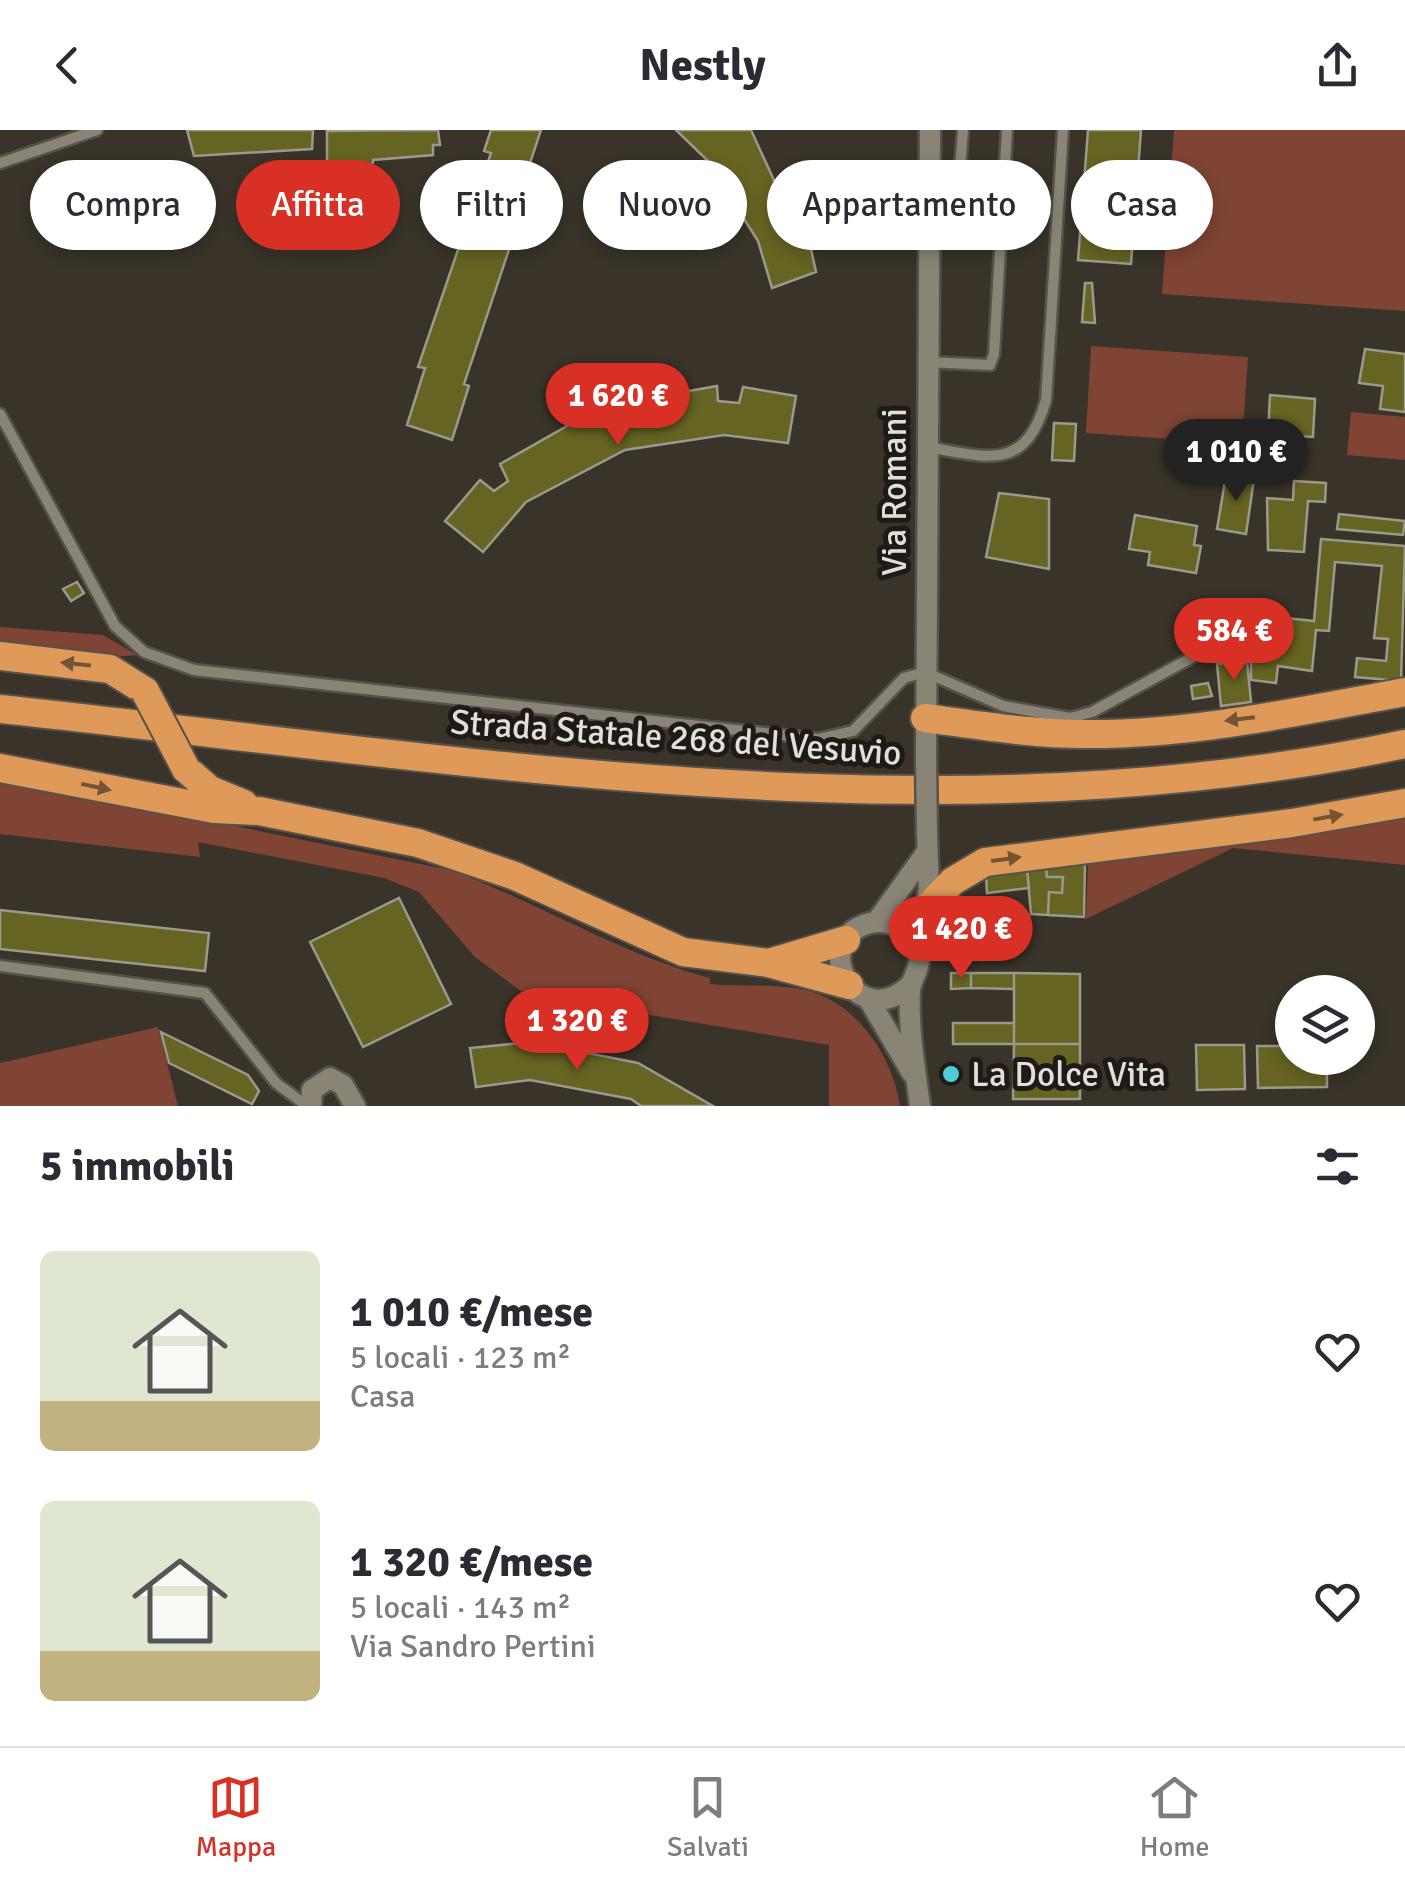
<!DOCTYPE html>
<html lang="it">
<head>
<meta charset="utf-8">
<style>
  body { margin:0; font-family:Signika,sans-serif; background:#f2f2f3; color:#2b2b33; height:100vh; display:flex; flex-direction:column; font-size:38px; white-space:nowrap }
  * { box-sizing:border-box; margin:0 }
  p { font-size:32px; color:#7c7c81 }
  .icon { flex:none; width:55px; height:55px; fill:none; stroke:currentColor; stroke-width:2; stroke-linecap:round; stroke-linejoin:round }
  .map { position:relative; height:976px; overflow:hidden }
  .sheet { display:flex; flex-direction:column; background:#fff; flex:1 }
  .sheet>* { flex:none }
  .top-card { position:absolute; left:30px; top:30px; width:1345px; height:90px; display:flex; gap:20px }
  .tools { position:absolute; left:1275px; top:845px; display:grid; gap:20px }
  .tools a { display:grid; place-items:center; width:100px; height:100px; border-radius:50%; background:#fff; box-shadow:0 5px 15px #0003; font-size:50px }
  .price { position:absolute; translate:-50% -85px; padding:0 22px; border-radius:35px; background:#d93025; color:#fff; font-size:32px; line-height:65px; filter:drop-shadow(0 2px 5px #0008) }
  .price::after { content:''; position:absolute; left:50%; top:60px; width:30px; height:22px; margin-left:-15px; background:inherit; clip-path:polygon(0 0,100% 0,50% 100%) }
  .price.selected { background:#222; color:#fff }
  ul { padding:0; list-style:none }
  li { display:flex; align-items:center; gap:30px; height:250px; padding:0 40px }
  li span { display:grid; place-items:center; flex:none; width:280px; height:200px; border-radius:15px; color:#555 }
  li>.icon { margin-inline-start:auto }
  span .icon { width:120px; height:120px; fill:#fffc; stroke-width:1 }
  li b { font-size:42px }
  h2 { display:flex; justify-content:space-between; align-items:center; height:120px; padding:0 40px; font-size:42px }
  .tag { padding:0 35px; border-radius:45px; background:#fff; box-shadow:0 5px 15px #0003; font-size:35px; line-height:90px }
  .tag.selected { background:#d93025; color:#fff }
  header { display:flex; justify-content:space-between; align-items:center; height:130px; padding:0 40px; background:#fff; font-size:45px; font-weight:700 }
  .dock { display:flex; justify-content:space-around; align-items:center; height:140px; border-top:2px solid #e1e1e2; background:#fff; font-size:28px; color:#7c7c81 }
  .dock a { display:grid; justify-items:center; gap:5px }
  .dock .selected { color:#d93025 }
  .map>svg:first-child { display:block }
  .green { fill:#7f4433 }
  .building { fill:#656422; stroke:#9a9a8c; stroke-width:2.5 }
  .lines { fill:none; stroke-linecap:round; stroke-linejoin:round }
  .service-casing { stroke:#565249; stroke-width:15 }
  .minor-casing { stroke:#565249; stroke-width:25 }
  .tertiary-casing { stroke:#565249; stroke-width:25 }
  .trunk-casing { stroke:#565249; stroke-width:32 }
  .service { stroke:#8a8477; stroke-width:10 }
  .minor { stroke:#8a8477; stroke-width:20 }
  .tertiary { stroke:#8a8477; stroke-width:20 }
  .trunk { stroke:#df9958; stroke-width:28 }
  .tertiary-bridge-casing { stroke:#565249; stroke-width:25; stroke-linecap:butt }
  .trunk-bridge-casing { stroke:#565249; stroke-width:32; stroke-linecap:butt }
  .tertiary-bridge { stroke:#8a8477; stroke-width:20 }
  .trunk-bridge { stroke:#df9958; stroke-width:28 }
  .oneway { fill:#755434 }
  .poi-dot { fill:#52cbd8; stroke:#1e1b17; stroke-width:4 }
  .labels { text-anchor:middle; stroke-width:10; stroke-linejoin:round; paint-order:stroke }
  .street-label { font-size:35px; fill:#e2ded8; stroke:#1e1b17 }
  .poi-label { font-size:35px; fill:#e2ded8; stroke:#1e1b17; text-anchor:start }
</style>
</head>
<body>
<header><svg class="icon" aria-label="back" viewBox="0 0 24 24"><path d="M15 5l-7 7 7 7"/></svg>Nestly<svg class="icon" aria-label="share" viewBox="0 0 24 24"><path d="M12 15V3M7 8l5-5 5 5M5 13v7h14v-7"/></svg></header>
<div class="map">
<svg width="1405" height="976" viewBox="0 0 1405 976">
  <rect width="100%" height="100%" fill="#393329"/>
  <path class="green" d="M1174,0H1405V181L1162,164Z
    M1091,216L1248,227L1242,314L1086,303Z
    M1351,282L1405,287V330L1347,325Z
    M0,497L103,505L137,525L115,527L0,513Z
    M0,648L450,740C538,772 619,824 710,848V854C740,857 775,853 805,860C857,872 893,927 900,976H829V915L525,864L475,827L419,762L384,748L198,712L200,727L0,704Z
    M1405,683V735L1233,718L1086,789L1088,732Z
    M158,897L178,976H0V933Z"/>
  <path class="building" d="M187,0H313L312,19L194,26Z
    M438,0L440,15H433V25L373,30L368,75H335L333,48H327V1Z
    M491,0H541L527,42L534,45L464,254L469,256L452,310L407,295L425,238L418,237L491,23L484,21Z
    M676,0H751L778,59L783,57L797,83L803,82L816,142L772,158L758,111L707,30Z
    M1088,0H1141L1131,134L1078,130Z
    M1085,153H1092L1095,193L1082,192Z
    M1365,219L1405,224V282L1380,279L1383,256L1359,253Z
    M717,256L718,271L739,273L743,257L796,266L788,313L724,305L625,320L526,372L483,422L445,391L480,350L494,361L508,351L500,334L590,283L597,296L616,291L615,274Z
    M1270,265L1315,269L1313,307L1268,304Z
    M1054,293L1076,294L1074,331L1052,330Z
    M1226,345L1254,349L1246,404L1217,399Z
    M1294,351L1326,353L1325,372L1308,371L1304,422L1268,420L1267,368L1293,370Z
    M999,363L1049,369V439L986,427Z
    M1339,384L1405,391L1403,405L1337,399Z
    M1135,385L1197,396L1194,415L1201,416L1196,443L1148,435L1150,422L1129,419Z
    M1321,409L1405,416L1401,551L1355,547L1357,528L1386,531L1388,509L1374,508L1382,436L1335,432L1329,501L1316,500L1312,541L1278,536L1276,553L1251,550V501L1266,503L1268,486L1314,491Z
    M77,452L84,463L71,471L63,459Z
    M1247,531L1251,572L1221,576L1217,534Z
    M1208,553L1212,566L1193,569L1191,556Z
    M1085,732L1084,787L1048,785L1049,762L1062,763L1063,747H1047L1046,737Z
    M1046,737L1047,747H1063L1062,763L1049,762L1048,785L1031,784L1027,739Z
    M1027,739L1029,758L987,763L986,745Z
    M399,768L451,874L363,917L310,812Z
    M0,780L209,803L205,841L0,819Z
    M951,843H971V858L951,859Z
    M971,843H1014V859L971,858Z
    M1014,843L1080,844V914H1014Z
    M953,893H1014V914H953Z
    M161,902L248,945L259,961L252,974L169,933Z
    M532,912L638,933L713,976H641L631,969L530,950L476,957L470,918Z
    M1014,914H1080V969H1013Z
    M1196,915H1244L1245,959L1197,960Z
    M1257,916H1292V928L1341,930H1327V957L1258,958Z"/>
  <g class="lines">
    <defs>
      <path id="service" d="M0,33L97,0
        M958,67L963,0
        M927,232L990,235L994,224L1007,0
        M0,284L115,496L144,522L194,540L818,609L853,601L904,548L925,542L1003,576L1070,588L1092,582L1200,523
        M927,317C988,327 1025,343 1046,270L1063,0
        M0,836L205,863L276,953L307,976"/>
      <path id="minor" d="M311,976L312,960L330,948L343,955L355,976"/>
      <path id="tertiary" d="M926,627L930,0
        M877,791L926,723
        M917,818L929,760L927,704
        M910,855C856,906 807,809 870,793C883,790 897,794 906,803C914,810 919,820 919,830C919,841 911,850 910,860C908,899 915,938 920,976
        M868,868L912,943"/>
      <path id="trunk" d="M0,526L110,539L145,561
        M0,579C466,629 939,713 1405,614
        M925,588C978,595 1031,604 1085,604C1192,605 1301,581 1405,562
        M0,638L214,679L259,681L418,713L515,746L683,822L768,833L849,855
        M186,639L210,660L244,674
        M926,779L953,751L985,732L1292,693L1405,673
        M769,833L846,810"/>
    </defs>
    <use href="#service" class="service-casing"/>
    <use href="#minor" class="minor-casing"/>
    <use href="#tertiary" class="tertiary-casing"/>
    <use href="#trunk" class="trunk-casing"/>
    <use href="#service" class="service"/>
    <use href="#minor" class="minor"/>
    <use href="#tertiary" class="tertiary"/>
    <use href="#trunk" class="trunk"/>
    <defs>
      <path id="tertiary-bridge" d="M926,627L927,704"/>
      <path id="trunk-bridge" d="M145,561L186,639"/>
    </defs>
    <use href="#tertiary-bridge" class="tertiary-bridge-casing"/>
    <use href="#trunk-bridge" class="trunk-bridge-casing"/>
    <use href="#tertiary-bridge" class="tertiary-bridge"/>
    <use href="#trunk-bridge" class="trunk-bridge"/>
  </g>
  <defs><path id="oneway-solid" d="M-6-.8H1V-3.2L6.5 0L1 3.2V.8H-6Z" transform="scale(2.5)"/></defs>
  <g class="oneway">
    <use href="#oneway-solid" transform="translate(76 534) rotate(-174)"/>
    <use href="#oneway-solid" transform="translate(1240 589) rotate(173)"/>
    <use href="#oneway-solid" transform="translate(96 657) rotate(12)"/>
    <use href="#oneway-solid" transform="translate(1328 687) rotate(-10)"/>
    <use href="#oneway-solid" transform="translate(1006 729) rotate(-8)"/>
  </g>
  <circle class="poi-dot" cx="951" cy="944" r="10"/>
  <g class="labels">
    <g class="street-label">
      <text transform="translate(894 362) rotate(-90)" y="12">Via Romani</text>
      <text transform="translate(676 607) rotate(4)" y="12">Strada Statale 268 del Vesuvio</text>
    </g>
    <g class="poi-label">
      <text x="971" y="956">La Dolce Vita</text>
    </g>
  </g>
</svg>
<div class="tools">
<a><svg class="icon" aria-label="layers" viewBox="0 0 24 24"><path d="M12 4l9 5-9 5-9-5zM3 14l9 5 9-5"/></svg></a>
</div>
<b class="price" style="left:618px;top:318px">1 620 €</b>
<b class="price selected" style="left:1236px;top:374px">1 010 €</b>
<b class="price" style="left:1234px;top:553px">584 €</b>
<b class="price" style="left:961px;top:851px">1 420 €</b>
<b class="price" style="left:577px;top:943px">1 320 €</b>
<div class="top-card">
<a class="tag">Compra</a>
<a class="tag selected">Affitta</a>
<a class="tag">Filtri</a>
<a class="tag">Nuovo</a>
<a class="tag">Appartamento</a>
<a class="tag">Casa</a>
</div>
</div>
<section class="sheet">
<h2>5 immobili<svg class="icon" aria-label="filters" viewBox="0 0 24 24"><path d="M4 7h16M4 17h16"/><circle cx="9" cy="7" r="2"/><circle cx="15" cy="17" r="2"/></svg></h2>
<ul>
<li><span style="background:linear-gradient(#dfe7d0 75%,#c2b280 0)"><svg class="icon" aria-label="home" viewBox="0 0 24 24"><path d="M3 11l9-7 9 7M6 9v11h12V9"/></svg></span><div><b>1 010 €/mese</b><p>5 locali · 123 m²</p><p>Casa</p></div><svg class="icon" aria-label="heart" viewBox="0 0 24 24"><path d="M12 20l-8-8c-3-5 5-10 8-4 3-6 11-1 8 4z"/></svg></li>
<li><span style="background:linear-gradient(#dfe7d0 75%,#c2b280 0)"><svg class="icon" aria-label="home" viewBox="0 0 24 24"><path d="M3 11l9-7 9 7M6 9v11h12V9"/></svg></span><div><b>1 320 €/mese</b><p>5 locali · 143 m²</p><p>Via Sandro Pertini</p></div><svg class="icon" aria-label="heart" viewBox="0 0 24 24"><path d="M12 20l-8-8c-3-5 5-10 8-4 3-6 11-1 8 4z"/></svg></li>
</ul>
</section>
<nav class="dock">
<a class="selected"><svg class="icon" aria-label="map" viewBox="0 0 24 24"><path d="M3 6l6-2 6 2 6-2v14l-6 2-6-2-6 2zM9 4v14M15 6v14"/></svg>Mappa</a>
<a><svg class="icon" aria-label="saved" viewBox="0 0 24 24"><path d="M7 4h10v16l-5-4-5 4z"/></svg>Salvati</a>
<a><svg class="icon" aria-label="home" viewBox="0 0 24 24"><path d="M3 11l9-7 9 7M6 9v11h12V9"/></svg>Home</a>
</nav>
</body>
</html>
